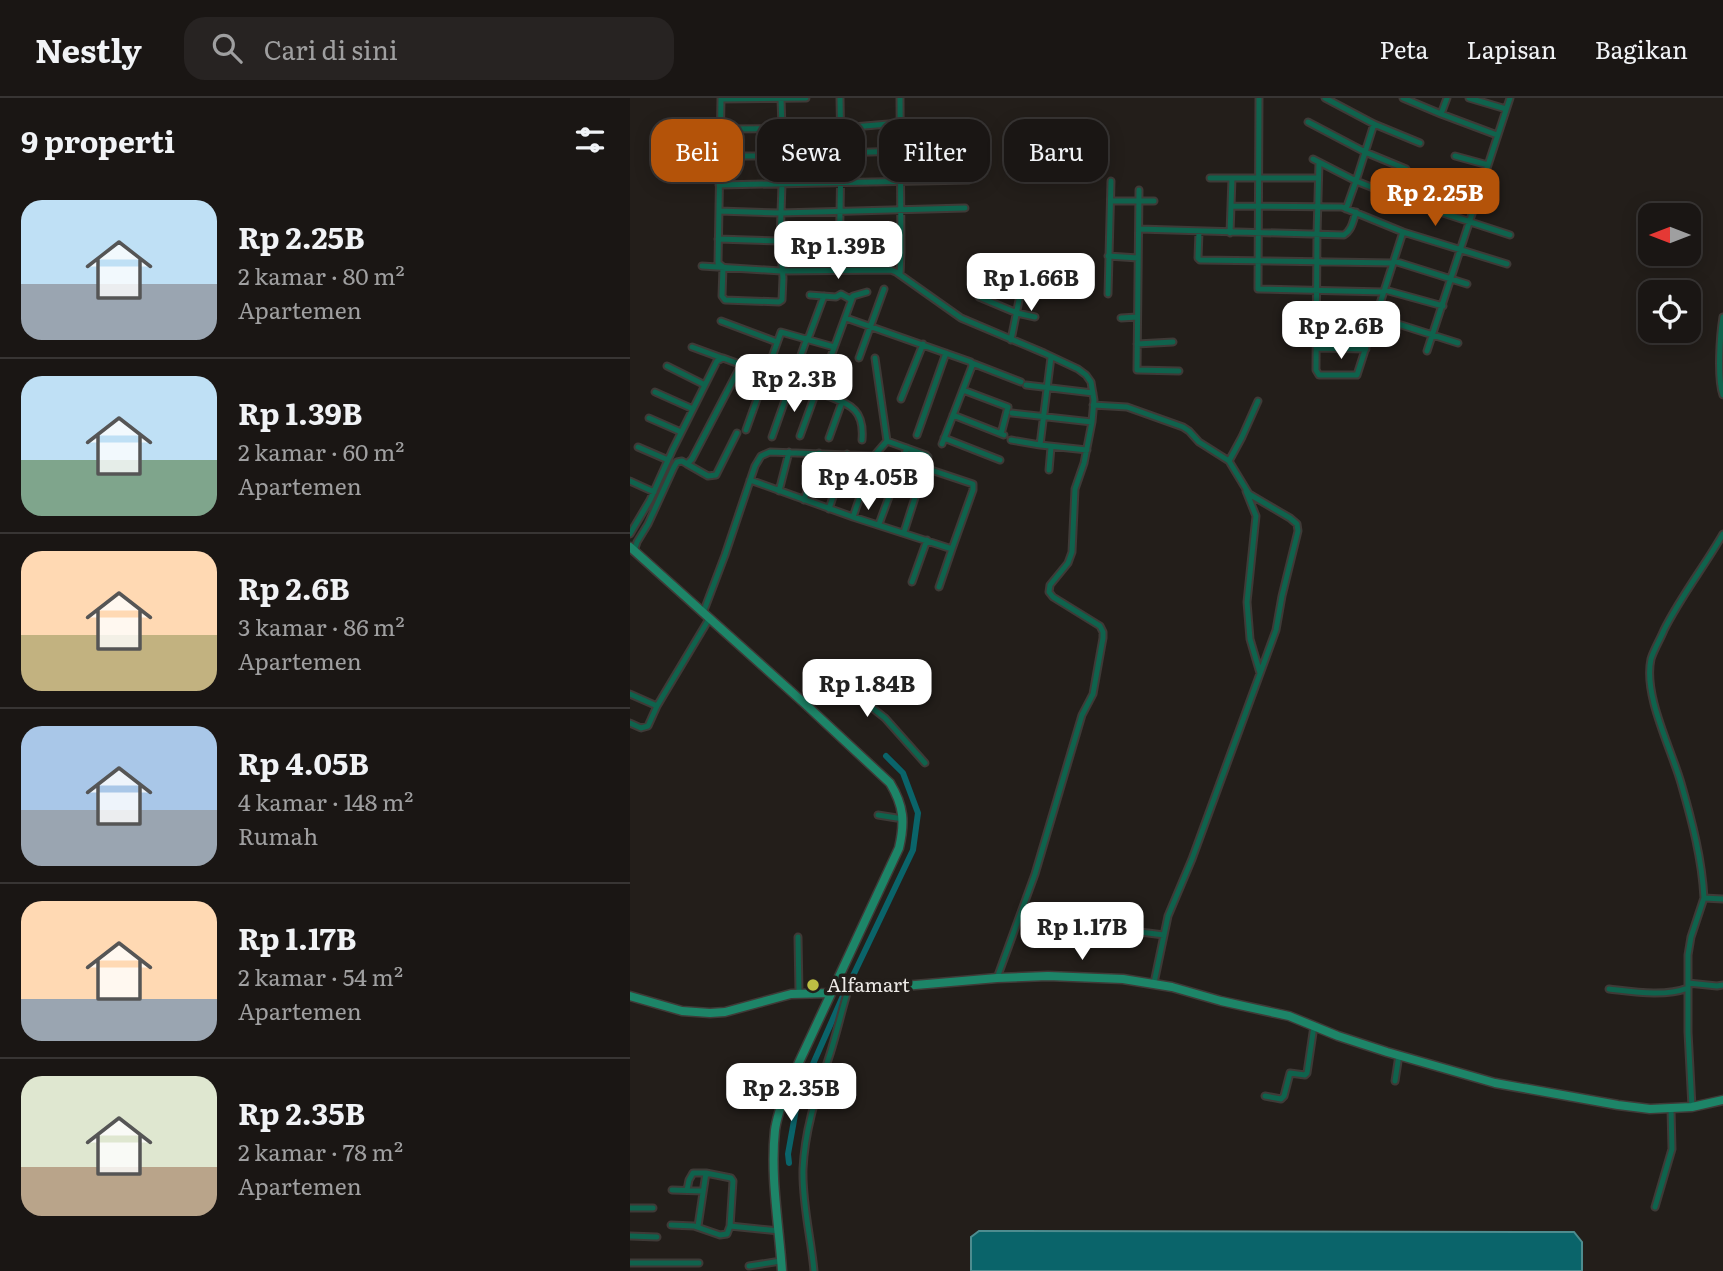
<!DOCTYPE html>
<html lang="id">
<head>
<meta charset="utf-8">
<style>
  body { margin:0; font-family:Literata,serif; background:#272322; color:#f1f3f6; height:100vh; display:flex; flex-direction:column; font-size:26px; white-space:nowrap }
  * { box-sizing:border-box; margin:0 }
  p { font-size:23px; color:#9f9fa0 }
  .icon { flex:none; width:38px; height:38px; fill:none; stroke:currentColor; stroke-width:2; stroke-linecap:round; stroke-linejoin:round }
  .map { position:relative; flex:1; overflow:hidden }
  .panel { display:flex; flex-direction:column; background:#1a1614; width:630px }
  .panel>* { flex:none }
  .top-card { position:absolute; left:21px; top:21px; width:665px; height:63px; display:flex; gap:14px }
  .needle { width:46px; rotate:270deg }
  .fabs { position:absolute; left:1008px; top:105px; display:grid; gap:14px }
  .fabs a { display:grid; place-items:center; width:63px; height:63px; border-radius:14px; background:#1a1614; box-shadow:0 4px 18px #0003,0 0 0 2px #383534; font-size:35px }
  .price { position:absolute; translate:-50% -60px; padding:0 16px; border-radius:14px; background:#fff; color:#222; font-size:23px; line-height:46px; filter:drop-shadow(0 2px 4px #0008) }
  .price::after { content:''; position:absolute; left:50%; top:42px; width:21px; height:16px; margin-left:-10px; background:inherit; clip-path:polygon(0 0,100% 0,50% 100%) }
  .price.current { background:#b45309; color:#fff }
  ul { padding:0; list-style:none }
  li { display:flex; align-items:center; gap:21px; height:175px; padding:0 21px }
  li+li { border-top:2px solid #383534 }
  li span { display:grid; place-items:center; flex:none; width:196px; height:140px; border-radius:21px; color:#555 }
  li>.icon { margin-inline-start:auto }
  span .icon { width:84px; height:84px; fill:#fffc; stroke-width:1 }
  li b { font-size:30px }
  h2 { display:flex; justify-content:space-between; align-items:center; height:84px; padding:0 21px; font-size:30px }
  .pill { padding:0 24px; border-radius:21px; background:#1a1614; box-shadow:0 4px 18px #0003,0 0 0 2px #383534; font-size:24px; line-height:63px }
  .pill.current { background:#b45309; color:#fff }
  header { display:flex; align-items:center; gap:42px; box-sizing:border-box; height:98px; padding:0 35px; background:#1a1614; border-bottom:2px solid #383534 }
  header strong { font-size:33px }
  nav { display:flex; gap:38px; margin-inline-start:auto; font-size:24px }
  .search { width:490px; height:63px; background:#272322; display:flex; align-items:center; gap:18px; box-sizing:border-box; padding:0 24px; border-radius:21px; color:#9f9fa0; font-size:26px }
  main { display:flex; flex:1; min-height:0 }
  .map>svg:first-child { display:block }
  .water { fill:#0a646a; stroke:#4e8c8f; stroke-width:2 }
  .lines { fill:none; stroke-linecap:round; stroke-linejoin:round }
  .canal { stroke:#0a646a; stroke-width:6 }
  .street-casing { stroke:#3f3a37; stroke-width:9 }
  .secondary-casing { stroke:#3f3a37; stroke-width:11 }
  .street { stroke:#0f634d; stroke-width:5 }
  .secondary { stroke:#1d8568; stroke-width:8 }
  .poi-dot { fill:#bdbf43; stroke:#231e1a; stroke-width:2.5 }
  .labels { text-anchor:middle; stroke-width:7; stroke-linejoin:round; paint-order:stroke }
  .poi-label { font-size:19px; fill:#ece9e6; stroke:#231e1a; text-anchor:start }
</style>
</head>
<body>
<header>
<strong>Nestly</strong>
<div class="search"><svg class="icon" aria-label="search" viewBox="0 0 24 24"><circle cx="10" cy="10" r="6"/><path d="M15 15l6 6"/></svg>Cari di sini</div>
<nav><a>Peta</a><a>Lapisan</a><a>Bagikan</a></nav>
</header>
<main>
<section class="panel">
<h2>9 properti<svg class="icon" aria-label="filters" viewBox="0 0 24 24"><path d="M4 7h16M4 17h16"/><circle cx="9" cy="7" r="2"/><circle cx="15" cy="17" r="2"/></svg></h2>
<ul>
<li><span style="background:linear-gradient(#bfe0f5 60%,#9aa5b1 0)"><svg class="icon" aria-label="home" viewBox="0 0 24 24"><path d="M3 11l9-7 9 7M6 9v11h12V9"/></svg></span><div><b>Rp 2.25B</b><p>2 kamar · 80 m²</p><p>Apartemen</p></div></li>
<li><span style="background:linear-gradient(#bfe0f5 60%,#7fa58c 0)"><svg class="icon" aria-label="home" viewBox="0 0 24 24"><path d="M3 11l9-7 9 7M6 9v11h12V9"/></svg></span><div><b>Rp 1.39B</b><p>2 kamar · 60 m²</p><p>Apartemen</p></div></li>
<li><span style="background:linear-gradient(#ffd9b3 60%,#c2b280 0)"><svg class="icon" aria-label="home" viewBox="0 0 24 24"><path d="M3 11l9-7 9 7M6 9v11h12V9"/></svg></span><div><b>Rp 2.6B</b><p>3 kamar · 86 m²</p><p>Apartemen</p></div></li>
<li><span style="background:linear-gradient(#a9c7e8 60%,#9aa5b1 0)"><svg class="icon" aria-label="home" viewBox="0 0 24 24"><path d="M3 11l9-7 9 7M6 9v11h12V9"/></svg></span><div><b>Rp 4.05B</b><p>4 kamar · 148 m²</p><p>Rumah</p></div></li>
<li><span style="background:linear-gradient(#ffd9b3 70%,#9aa5b1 0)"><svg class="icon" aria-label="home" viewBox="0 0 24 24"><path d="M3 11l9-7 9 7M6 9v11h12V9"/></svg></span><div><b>Rp 1.17B</b><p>2 kamar · 54 m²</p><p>Apartemen</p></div></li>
<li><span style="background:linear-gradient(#dfe7d0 65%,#b9a48a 0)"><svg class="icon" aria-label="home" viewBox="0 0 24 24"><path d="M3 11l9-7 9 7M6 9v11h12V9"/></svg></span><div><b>Rp 2.35B</b><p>2 kamar · 78 m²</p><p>Apartemen</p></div></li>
</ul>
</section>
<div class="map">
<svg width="1093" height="1173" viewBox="0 0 1093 1173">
  <rect width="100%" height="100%" fill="#231e1a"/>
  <path class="water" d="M349,1133L944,1134L952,1144V1173H341V1139Z"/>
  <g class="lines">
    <path class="canal" d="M220,884L283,752L288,715L273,675L256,658
      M159,1065L158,1056L168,1000L213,898"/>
    <defs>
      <path id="street" d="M151,0V1L153,58L150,143L153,180L152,202L149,204L95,202L92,198L93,169L88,165L91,1L176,0
        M629,0L628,191L754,194
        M695,0L744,26L790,45
        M773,0L811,16L867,37
        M839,0L876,11
        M811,16L817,0
        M678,24L735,54L776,71
        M744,26L726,83L776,103
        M90,31L211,30L270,25L327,28
        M211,55L271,53L330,54
        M90,58H211
        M825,58L858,67
        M683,61L726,83L716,111
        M689,64L687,136L686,272L689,277H727L773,134
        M580,80H688
        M811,86L848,97
        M89,87L339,82
        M509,92L507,272L549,273
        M481,103H524
        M601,108L712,109L773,134L877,166
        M89,113L150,115L335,110
        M813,115L880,137
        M509,131L714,137C722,132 723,123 726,114
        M569,134L568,160L570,162L763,165
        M600,135L602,80
        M88,141L150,143L271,138
        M478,158L508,160
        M764,163L837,186
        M72,168L151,173L261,172L266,174L331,220L414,255L448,271L456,277L461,284L464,302L462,324L454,365L445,391L442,454L438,465L420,487L419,494L423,499L470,528L473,534V540L463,596L452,617L405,776L367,880
        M209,172L211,58L210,0
        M270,177L271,154L270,0
        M755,192L813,208
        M478,196L481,83
        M180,197L206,199L211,196L220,201L223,198L237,194
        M349,199L387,215L405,219
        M746,219L828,245
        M1093,219C1090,237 1087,280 1093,297
        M216,220L341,264L342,268L312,346
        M491,220L507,219
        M687,221L745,223
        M91,223L147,244
        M178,241L194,198
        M381,242L393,182
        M507,246L543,244
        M62,249L92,260
        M687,250L736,251
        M797,253L880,0
        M229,260L254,191
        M342,265L391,284
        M37,268L75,287
        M396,287L463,295
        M333,292L378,309L371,336
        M25,294L63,311
        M188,294C216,306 235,307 232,342
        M271,301L293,246
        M463,307L497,309L553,329L559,333L569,344L599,363L619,396L660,420L667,426L668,433L652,498L646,532L562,761L538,818L524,885
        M382,315L462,324
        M323,317L374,337
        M19,320L51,334
        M116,332L151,234L204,249
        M287,337L316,255
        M170,338L186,294
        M142,339L177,240
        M199,340L212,304
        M314,340L370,362
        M381,342L410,347L457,352
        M257,343L296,357L298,359L274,434
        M410,347L421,259
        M8,349L38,362
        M599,363L612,339L628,303
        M57,366L78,378L86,377L107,335
        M295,370L343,386V392L322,451
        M419,372L421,349
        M120,382L223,419L244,358L257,343L245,260
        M0,383L24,394
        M149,393L159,354
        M616,393L626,418L617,504L620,541L630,575
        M174,402L189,355
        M199,411L217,356
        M223,419L322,451L309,489
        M249,426L277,350
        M0,436L20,402L43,351L87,263L93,260L112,267
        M4,453L7,444L18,426L44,369L47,364L52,363L57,366L62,361L110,269L116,267L188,294L223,198
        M282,484L297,442
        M73,515L95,457L125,368L131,358L140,354L244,358
        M0,596L27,608
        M174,605L197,577L202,578L255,620L295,665
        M0,625L11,630L18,628L27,608L79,521
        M248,717L273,721
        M1074,800C1072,761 1062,723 1051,685C1041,650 1013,597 1021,561C1024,551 1030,542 1034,532C1051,498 1074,469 1093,436
        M502,833L534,837
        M168,839L169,895
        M1058,885L1087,888L1093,887
        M979,891C1005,894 1034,899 1058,890
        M765,983L769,957
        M635,998L651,1001L654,998L660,975L675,977L677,975L684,928
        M1062,1009L1058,934V857L1061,839L1074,800L1093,801
        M42,1092L73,1093
        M57,1092L59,1082L63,1075H76L68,1128
        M1025,1109L1042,1051L1041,1011
        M0,1110H23
        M41,1127L64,1128L90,1137L97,1136L100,1128L103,1083L101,1080L76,1075
        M100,1128L149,1133
        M0,1138L27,1139
        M0,1165H69
        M119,1168L151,1163
        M184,1173C181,1139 172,1106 173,1071C175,1029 187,996 200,956C207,934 212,911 219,889"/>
      <path id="secondary" d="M0,449L174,605L260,685C274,708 275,724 269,750L157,990C152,1004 147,1018 145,1032C140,1078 149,1127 152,1173
        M205,884L219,889H262L367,880L418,878L493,881L542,889L591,903L659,918L708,938L757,954L865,985L988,1007L1020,1011L1062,1009L1093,1002
        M0,898L52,913L80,915L95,914L161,896L201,895"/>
    </defs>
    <use href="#street" class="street-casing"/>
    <use href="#secondary" class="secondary-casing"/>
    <use href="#street" class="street"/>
    <use href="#secondary" class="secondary"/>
  </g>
  <circle class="poi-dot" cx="183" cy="887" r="7"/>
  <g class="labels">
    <g class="poi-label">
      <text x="197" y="894">Alfamart</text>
    </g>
  </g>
</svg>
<div class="fabs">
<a><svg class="needle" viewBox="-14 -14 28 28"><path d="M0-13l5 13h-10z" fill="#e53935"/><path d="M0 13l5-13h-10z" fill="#9f9fa0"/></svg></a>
<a><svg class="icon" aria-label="locate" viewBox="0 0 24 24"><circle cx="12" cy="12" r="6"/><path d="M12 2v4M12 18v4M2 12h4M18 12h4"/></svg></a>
</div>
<b class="price current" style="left:805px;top:130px">Rp 2.25B</b>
<b class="price" style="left:208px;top:183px">Rp 1.39B</b>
<b class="price" style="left:401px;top:215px">Rp 1.66B</b>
<b class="price" style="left:711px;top:263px">Rp 2.6B</b>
<b class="price" style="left:164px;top:316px">Rp 2.3B</b>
<b class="price" style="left:238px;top:414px">Rp 4.05B</b>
<b class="price" style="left:237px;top:621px">Rp 1.84B</b>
<b class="price" style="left:452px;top:864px">Rp 1.17B</b>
<b class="price" style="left:161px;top:1025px">Rp 2.35B</b>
<div class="top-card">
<a class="pill current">Beli</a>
<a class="pill">Sewa</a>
<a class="pill">Filter</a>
<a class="pill">Baru</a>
</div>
</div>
</main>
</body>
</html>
